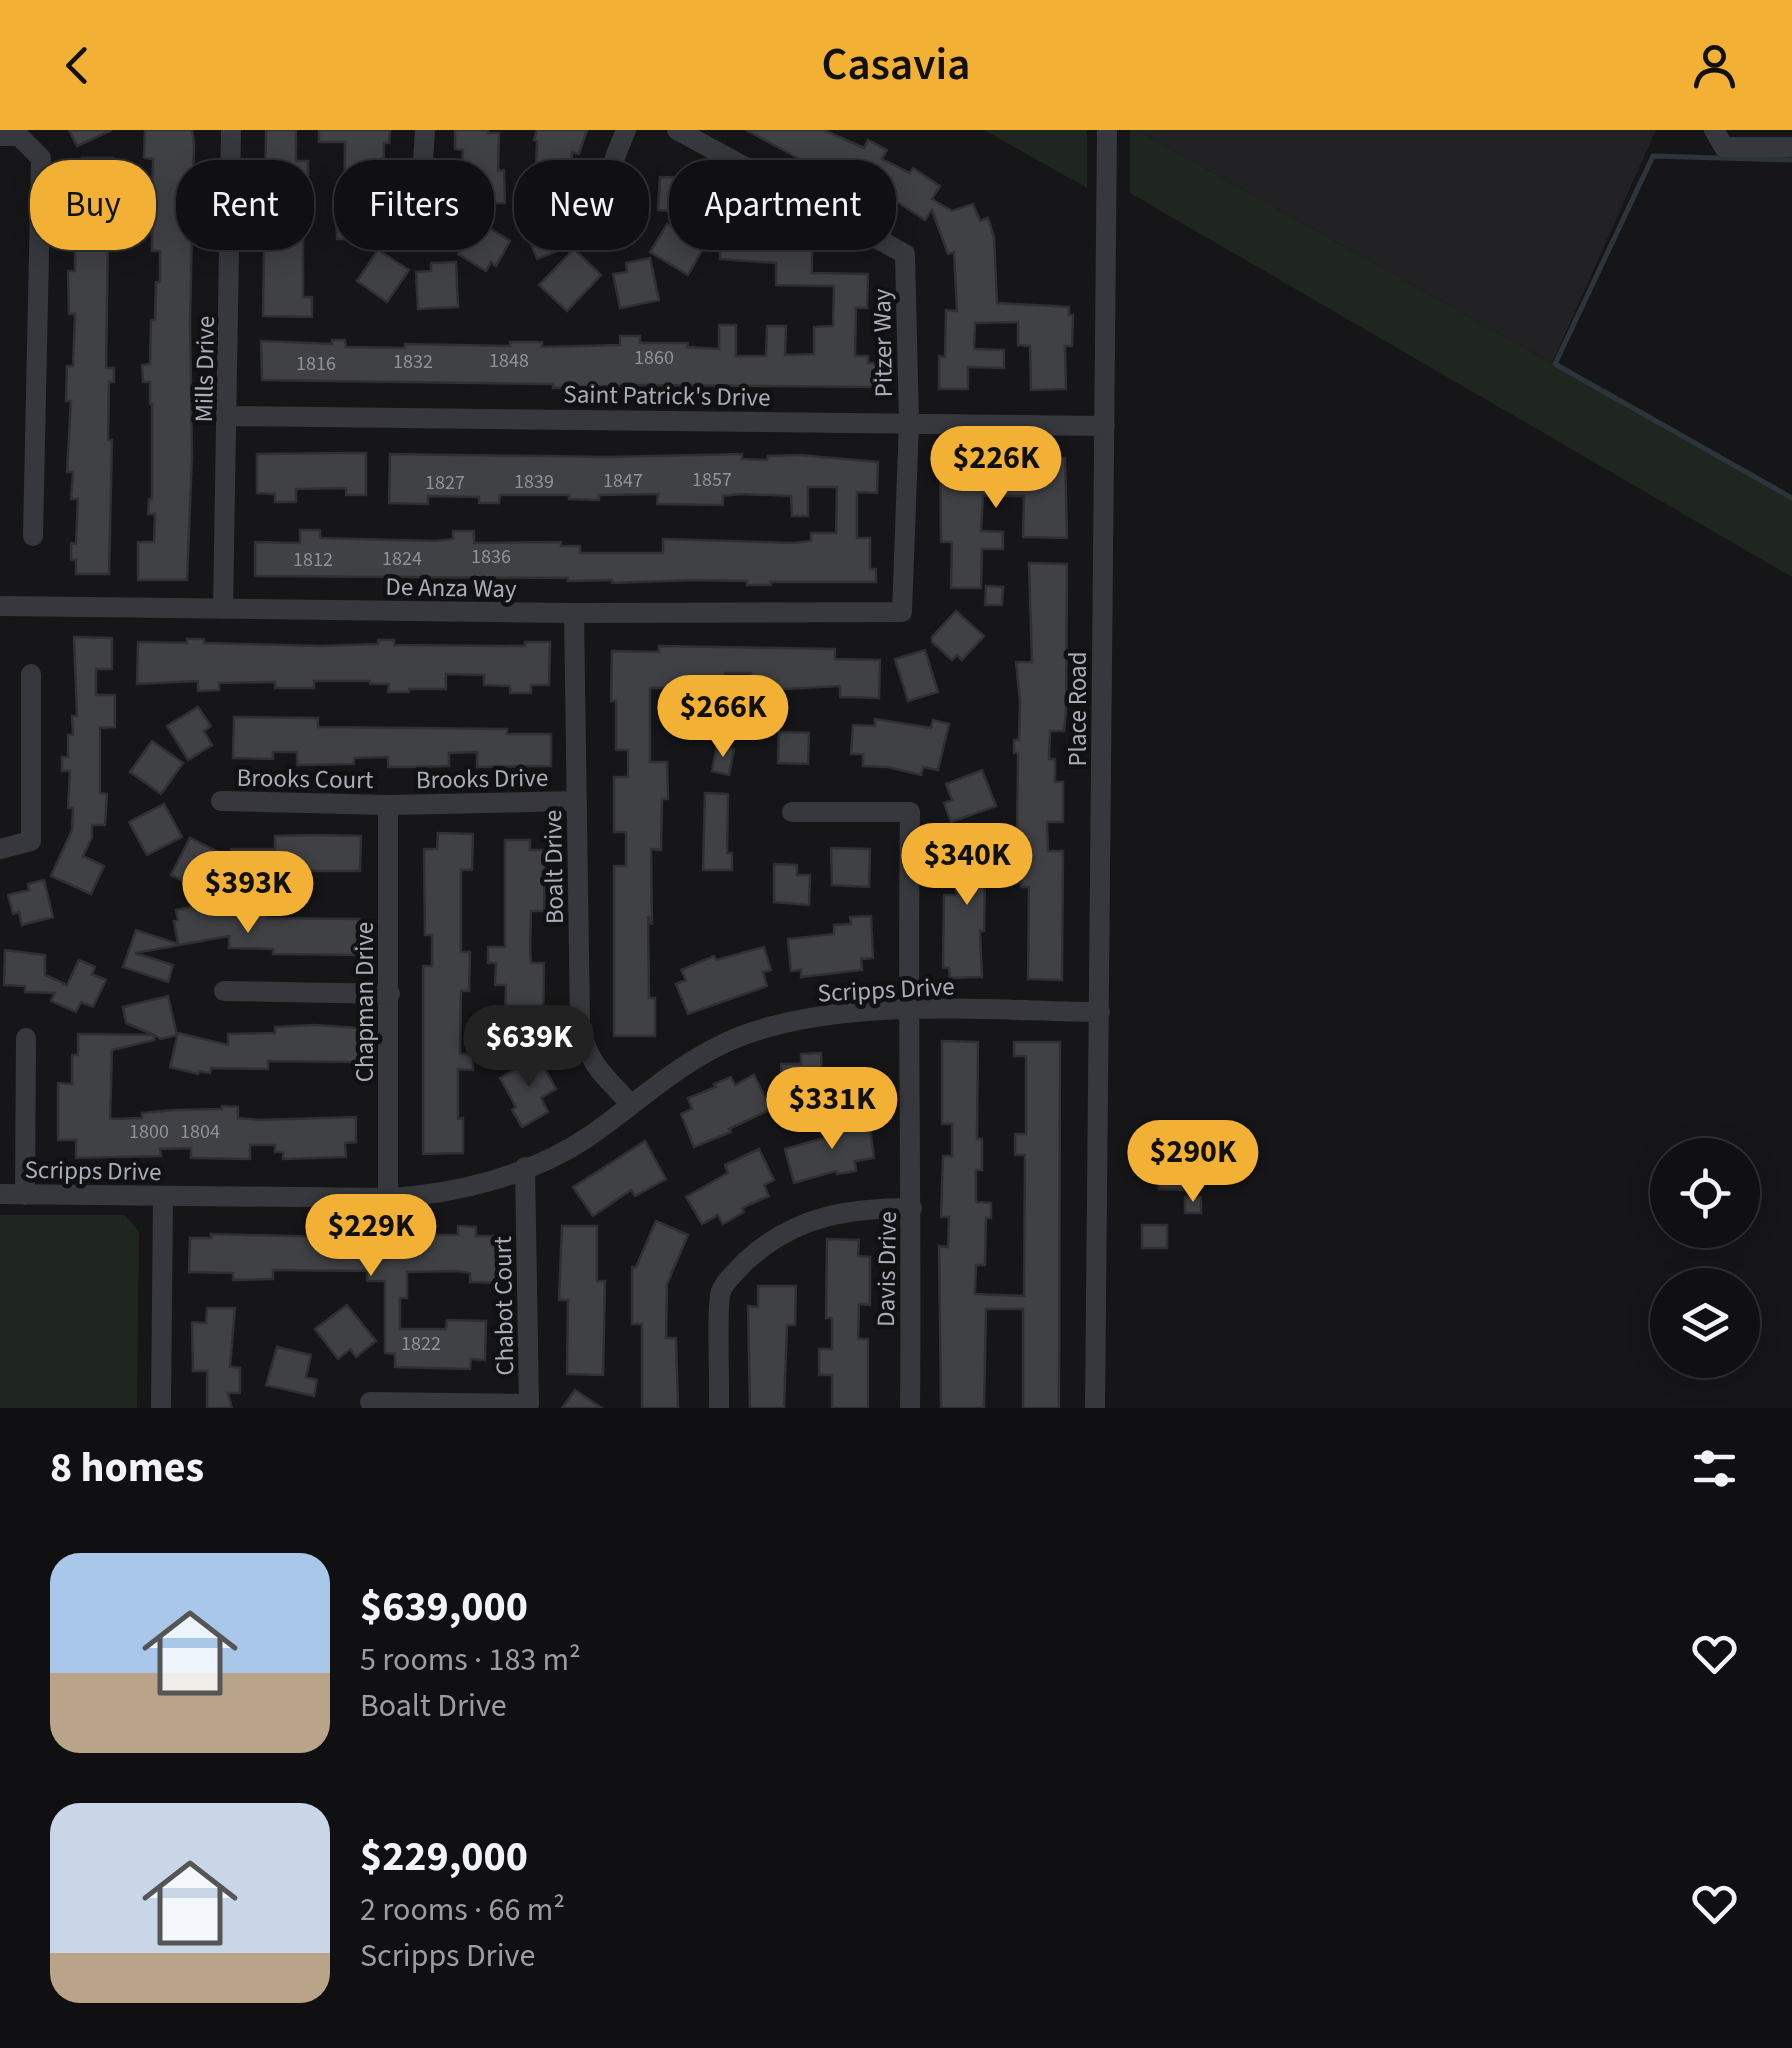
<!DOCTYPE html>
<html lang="en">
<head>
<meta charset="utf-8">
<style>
  body { margin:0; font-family:"Source Sans 3",sans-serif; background:#1e1e20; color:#f1f3f6; height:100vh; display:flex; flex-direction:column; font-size:38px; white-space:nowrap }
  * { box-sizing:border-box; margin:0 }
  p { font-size:32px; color:#9c9d9f }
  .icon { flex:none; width:55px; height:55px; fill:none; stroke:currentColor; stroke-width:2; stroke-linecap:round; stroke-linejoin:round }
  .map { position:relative; height:1278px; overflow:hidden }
  .details { display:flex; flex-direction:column; background:#101012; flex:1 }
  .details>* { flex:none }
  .guide { position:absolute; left:30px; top:30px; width:1000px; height:90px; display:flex; gap:20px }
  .tools { position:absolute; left:1650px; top:1008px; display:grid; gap:20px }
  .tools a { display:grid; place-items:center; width:110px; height:110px; border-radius:50%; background:#101012; box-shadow:0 5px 25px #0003,0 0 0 2px #303032; font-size:50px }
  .price { position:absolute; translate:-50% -85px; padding:0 22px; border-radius:35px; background:#f2b134; color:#111; font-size:32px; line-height:65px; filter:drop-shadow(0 2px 5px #0008) }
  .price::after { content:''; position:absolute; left:50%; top:60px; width:30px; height:22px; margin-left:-15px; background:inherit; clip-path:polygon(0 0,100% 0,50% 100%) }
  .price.current { background:#222; color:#fff }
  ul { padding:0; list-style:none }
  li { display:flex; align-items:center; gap:30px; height:250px; padding:0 50px }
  li span { display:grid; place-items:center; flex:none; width:280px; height:200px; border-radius:30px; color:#555 }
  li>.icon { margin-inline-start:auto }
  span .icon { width:120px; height:120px; fill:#fffc; stroke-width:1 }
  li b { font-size:42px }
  h2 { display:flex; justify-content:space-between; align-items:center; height:120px; padding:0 50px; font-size:42px }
  .pill { padding:0 35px; border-radius:40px; background:#101012; box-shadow:0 5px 25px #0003,0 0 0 2px #303032; font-size:35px; line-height:90px }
  .pill.current { background:#f2b134; color:#111 }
  header { display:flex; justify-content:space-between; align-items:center; height:130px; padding:0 50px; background:#f2b134; color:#111; font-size:45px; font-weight:600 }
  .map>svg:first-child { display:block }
  .built { fill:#222225 }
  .green { fill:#1e261f }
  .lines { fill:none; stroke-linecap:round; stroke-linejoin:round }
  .stream { stroke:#2c353c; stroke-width:5 }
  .building { fill:#404145; stroke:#303034; stroke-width:2.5 }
  .minor { stroke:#37383d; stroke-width:20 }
  .labels { text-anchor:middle; stroke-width:9; stroke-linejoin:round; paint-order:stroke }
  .number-label { font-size:20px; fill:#8e929b }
  .street-label { font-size:25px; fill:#a8adb8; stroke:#111113 }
</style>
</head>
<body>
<header><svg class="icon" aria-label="back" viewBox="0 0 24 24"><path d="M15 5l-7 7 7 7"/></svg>Casavia<svg class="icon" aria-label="person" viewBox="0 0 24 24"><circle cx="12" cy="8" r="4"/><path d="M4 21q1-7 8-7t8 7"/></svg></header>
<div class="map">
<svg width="1792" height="1278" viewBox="0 0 1792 1278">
  <rect width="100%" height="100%" fill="#161618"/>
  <path class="built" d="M1137,0H1656L1552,233Z"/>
  <path class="green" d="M984,0H1087V58Z
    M1130,0H1137L1792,368V447L1130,63Z
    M0,1085H125L139,1102L137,1278H0Z"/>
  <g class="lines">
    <path class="stream" d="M1792,30L1653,26L1555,234L1792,368"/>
  </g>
  <path class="building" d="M69,0H112L77,16Z
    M145,0H192L194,12L190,191L192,326L187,450H138V412H154L155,384H148L149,369H152V274H150V252H143L142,235L150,234L151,190H155L156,152H160V121H152V96H142L143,66H152L153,29L144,28Z
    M266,0H296V31H308V52H300L299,102H303V167H312V187L263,186Z
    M319,0H390L389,13H384L383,59L370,58L372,113L351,114V109H337L336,76L344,75L345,12H319Z
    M455,0H488V3H499L498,41L504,40L505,73L471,74L470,36L462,35L463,20L455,19Z
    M537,0H587L579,24L572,22L570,67L535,65L537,11L534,10Z
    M746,0H824L864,18L868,10L887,20L882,29L910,43L913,38L940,56L932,69L952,81L973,74L980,91L988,88L994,107L997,173L1069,177V185H1073L1072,216H1065L1066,259L1031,260L1030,216L1018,215V192L975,193L974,219L1004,220V238L968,237V259H939V226L945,227L946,180L957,181L954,122L948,124L932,80L925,90L885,64L881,73Z
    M82,28H113L115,109L108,108L106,238H114V252H109L108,310H112L109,444H76V430H71V413L76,414L78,369H71L73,342H67L71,271H66L67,236H73L75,184H69L68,141H75V108H71V76H75V43H82Z
    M660,47L694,48L692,82L658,80Z
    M556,79L570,116L537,129L525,98L536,94L533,87Z
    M721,84L758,85L757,113H812V143L868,144L867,178H856L855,226H868V233H878L877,257L636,255L553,258V254L262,250L261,211L332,214V210H345L346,217L405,218V214L510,216V212H542V217L620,215V206H640V213H688L687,217L719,219V195H736V226H766L767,196H786L785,225L814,224V197L833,196L834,156L776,155V133L720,129Z
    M478,91L510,111L496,136L491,132L486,141L458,124Z
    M667,94L704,117L688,145L650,122Z
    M574,119L601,145L567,181L539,155Z
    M378,120L409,140L387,172L357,151Z
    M650,128L659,170L620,178L613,144L627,142L626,133Z
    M456,132L458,177L418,179L416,142L431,141V133Z
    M346,323H366V365H346V358L296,359V372H275V364L257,363V324Z
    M390,324L608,327L742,324V329L767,330L768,326L799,325L878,332L877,363L857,362V408H870V439H876V452H771V455H747V451L692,450L612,453V450L568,451V448L255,446V412L300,413V400H320V408L435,411L453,409V401H474V413L561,412V416H580V423H663V409L793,413L811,411V403H836L837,357H808V386H792L791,366L741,364L723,366V375L657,374L658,364L599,365V370L569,369V365H500L499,373H479V367L428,366V374L389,373Z
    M940,326L970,327V347L1022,348V334H1053V327L1065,328L1067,408L1023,407L1024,366H983L981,401L1003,402V419H982L981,458H951L952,412H941Z
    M1029,433L1067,434L1066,579L1064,601H1050L1049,629H1055V652H1063V692H1047L1048,721H1063L1062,850L1028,849L1029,757H1021L1022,715H1017L1018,623H1014V610H1019L1020,572L1016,532H1032Z
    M986,456L1003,457L1002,475H985Z
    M956,481L984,506L962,530L957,525L952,530L932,512V507Z
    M74,507L112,508V539H96V565H115V597L100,598V663L107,664L105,695H92V707L83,726L104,736L91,764L51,746L72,700L73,678H68L70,641H62V627H68V605H73L72,586H77Z
    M187,509H204V513L320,516L378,514V510H394V515L525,516V512H550L549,555H531V563H510V556L484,555V545L446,544V559H409V562H388L389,554H370V551H314V558H275V552L219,553V560L198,561V551L137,554L138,512L187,513Z
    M659,516L835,519V529L880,530L879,568L840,567V556L750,561L751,543H725V556L650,558V632H667L668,669H662L661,720L651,719L652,795L648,786L649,868H655V906H614V736H626V702H614V647H628V620H616V571H611L612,521L659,522Z
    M925,520L938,562L908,571L895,529Z
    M198,577L211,596L204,601L212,615L188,630L167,596Z
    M234,587L318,588V597L507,599V604H551V636L477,637V622L449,623V636L407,637H388V627L354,628V634L297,635V622H273V629L233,628Z
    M875,589L931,598L933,590L949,594L938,640L923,637L921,645L888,637L863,636V624H851L853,595L875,596Z
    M779,602L809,603L808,634L778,633Z
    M152,611L183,633L161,664L130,642Z
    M717,616L734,619L729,645L712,641Z
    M982,640L996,676L951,692L944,673L952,670L946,654Z
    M705,663L728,664L727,723H732V740H703Z
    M164,674L182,707L147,725L129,692Z
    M438,703L473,704L472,740H461V822H470L469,861H461L460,924H473V940L458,939V989L463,988V1023L423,1024V836H432V805H425L424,719H437Z
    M316,705L361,706L360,741H267V754L207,755L208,763L171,745L190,708L231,728V719H275V706Z
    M990,705V745H985L984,801H980L982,847L950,848L949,838H943L944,765H956L955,706Z
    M505,710H530V720H545L544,781H531L530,818L531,833H544L543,901L497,899L498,887H505L506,855H495L496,833H488V817H505Z
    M831,718L870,719L869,757L832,755Z
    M774,734L797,735V745H810L809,775L774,772Z
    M44,750L53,787L22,795L19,782L13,784L8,765L29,760L28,754Z
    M210,773L212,782L268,783V788L360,789V825L273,824V819L229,818V806L135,823L173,835L168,852L123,837L136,800L178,814L174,791L178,790L176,780Z
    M871,786L873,828L861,829L862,840L801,847V840L791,841L788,809L834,804V795L851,794L850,787Z
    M764,817L771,840L763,842L767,856L688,884L676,854L686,850L681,840L714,826L716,830Z
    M5,820L45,825V845L67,855L79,830L95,837L92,844L106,850L93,877L81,872L76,882L51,871L55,863L25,862V856L4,855Z
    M168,866L177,905L161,909L154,905V910L112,920L110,989L142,988V983L175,980L222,979V976L238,977V988L258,990L356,987V1012L345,1013L346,1027L283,1029V1022H275V1015H250V1029L191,1028V1018L160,1019L161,1026L76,1028V1010H58V953L72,954V925H78V904L154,905L126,893L123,877Z
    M314,895L359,898L358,932L268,931V939L211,938L210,943L199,941L198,944L170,937L178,903L228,915V904L275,903V897Z
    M942,911L978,912L977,1009H982V1040H976V1072L991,1073V1088H986L985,1135H976L975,1164L1024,1166L1025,1025H1015V1004H1026V926H1014V912H1060L1059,1278H1023V1179H986L984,1278H941L939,1116L948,1117L949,1087H941L943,1026H952V994H942Z
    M821,923L822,969L797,970V977L782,978L781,934H801V924Z
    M538,926L556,959L541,968L548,982L522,997L512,980L516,977L500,948Z
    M754,945L771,979L729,999L731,1002L694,1017L681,984L692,979L688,968L716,957L714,954L731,947L735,955Z
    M869,991L874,1028L855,1031L856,1041L837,1044L836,1041L794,1053L785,1019L831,1006L830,997Z
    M645,1011L666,1049L635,1066L631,1060L593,1086L573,1057Z
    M759,1019L774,1050L764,1055L769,1066L742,1078L744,1082L723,1094L718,1085L702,1094L686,1067L728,1043L725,1035Z
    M1146,1032L1184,1033L1183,1060L1159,1059V1051H1145Z
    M1185,1067H1201V1083H1185Z
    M656,1091L688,1105L667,1154L666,1208H676L678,1278H642V1194H632V1137H636Z
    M1142,1095H1167V1118H1142Z
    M458,1096L476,1097V1106H497L496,1153L470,1152V1143L457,1141L407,1142V1168H400V1199H446L447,1190L486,1191L485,1230L471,1229L470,1239L395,1237V1224L385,1223V1151H367V1141L273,1140V1149L233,1150V1143L189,1142L190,1108H211V1104L367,1108V1105H386V1115H413V1105H458Z
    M562,1096H597V1151H605L603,1245L567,1244L568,1170H559Z
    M827,1109L859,1110L858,1126L870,1127V1175L859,1174L858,1209H868V1278H832V1245H819V1219H832V1188H826Z
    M758,1156H796L795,1195H787L784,1278H750L748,1176L758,1177Z
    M347,1175L376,1211L356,1227L350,1219L338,1229L315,1199Z
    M207,1178H235L230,1237L240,1238V1263H228L232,1278H207V1241H193L192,1192L206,1193Z
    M277,1217L311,1225L306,1247L317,1250L314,1266L266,1255Z
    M575,1260L602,1278H562Z"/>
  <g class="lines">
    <path class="minor" d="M1714,0L1724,17H1792
      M0,6H19L41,28L33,406
      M419,89L425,0
      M612,90L615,27L626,0
      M229,286L1105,296
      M0,476L574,483L902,482L909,292L905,124L677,0
      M223,479L231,0
      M574,483L580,894C587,933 604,946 630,973
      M221,671L388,675L577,671
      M388,675V1068
      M792,682H910C907,881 912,1079 910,1278
      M0,719L31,711V544
      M224,861L390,864
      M0,1064L388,1068C458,1064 533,1045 591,1005C637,973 676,935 729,911C835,865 985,881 1100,882
      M25,1065L26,908
      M370,1272L529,1274L525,1037
      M161,1278L163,1066
      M719,1278C720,1257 716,1175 721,1161C725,1151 738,1139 746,1131C795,1086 848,1078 912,1078
      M1095,1278L1107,0"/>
  </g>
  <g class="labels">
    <g class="number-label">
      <text x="654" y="234">1860</text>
      <text x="509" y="237">1848</text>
      <text x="413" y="238">1832</text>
      <text x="316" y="240">1816</text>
      <text x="712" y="356">1857</text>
      <text x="623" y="357">1847</text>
      <text x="534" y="358">1839</text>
      <text x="445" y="359">1827</text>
      <text x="491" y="433">1836</text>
      <text x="402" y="435">1824</text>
      <text x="313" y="436">1812</text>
      <text x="149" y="1008">1800</text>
      <text x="200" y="1008">1804</text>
      <text x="421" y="1220">1822</text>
    </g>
    <g class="street-label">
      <text transform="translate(882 213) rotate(-91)" y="9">Pitzer Way</text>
      <text transform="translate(204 239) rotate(-89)" y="9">Mills Drive</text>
      <text transform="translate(667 265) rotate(1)" y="9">Saint Patrick's Drive</text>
      <text transform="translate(451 457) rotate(1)" y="9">De Anza Way</text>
      <text transform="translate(1077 579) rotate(-90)" y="9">Place Road</text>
      <text transform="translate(305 648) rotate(1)" y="9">Brooks Court</text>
      <text transform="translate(482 648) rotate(-1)" y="9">Brooks Drive</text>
      <text transform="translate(553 737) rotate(-91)" y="9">Boalt Drive</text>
      <text transform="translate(886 859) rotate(-3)" y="9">Scripps Drive</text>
      <text transform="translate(364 872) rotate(-90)" y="9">Chapman Drive</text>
      <text transform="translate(93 1040) rotate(1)" y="9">Scripps Drive</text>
      <text transform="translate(886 1139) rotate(-89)" y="9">Davis Drive</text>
      <text transform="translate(503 1176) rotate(-91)" y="9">Chabot Court</text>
    </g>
  </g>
</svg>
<div class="tools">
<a><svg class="icon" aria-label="locate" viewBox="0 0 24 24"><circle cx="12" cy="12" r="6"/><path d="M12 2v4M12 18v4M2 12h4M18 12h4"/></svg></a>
<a><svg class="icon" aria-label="layers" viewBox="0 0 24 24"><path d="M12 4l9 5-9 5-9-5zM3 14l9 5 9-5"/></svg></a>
</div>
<b class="price" style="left:996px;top:381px">$226K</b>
<b class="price" style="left:723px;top:630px">$266K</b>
<b class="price" style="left:967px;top:778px">$340K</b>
<b class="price" style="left:248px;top:806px">$393K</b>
<b class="price current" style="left:529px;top:960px">$639K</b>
<b class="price" style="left:832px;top:1022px">$331K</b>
<b class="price" style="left:1193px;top:1075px">$290K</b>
<b class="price" style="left:371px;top:1149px">$229K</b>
<div class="guide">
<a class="pill current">Buy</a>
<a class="pill">Rent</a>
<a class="pill">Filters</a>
<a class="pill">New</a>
<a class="pill">Apartment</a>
</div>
</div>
<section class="details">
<h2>8 homes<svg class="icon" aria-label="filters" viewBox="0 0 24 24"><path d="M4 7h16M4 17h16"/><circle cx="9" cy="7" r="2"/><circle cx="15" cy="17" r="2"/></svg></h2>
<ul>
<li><span style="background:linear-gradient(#a9c7e8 60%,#b9a48a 0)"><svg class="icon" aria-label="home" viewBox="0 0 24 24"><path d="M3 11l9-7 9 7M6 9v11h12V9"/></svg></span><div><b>$639,000</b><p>5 rooms · 183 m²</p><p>Boalt Drive</p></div><svg class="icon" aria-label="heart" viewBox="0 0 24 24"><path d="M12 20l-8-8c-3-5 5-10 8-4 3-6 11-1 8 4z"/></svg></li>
<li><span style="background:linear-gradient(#c9d6e8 75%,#b9a48a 0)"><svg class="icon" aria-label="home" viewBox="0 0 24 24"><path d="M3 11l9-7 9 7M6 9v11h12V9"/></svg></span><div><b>$229,000</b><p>2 rooms · 66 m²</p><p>Scripps Drive</p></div><svg class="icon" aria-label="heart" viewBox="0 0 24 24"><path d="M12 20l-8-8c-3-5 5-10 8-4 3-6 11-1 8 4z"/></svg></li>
</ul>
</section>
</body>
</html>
